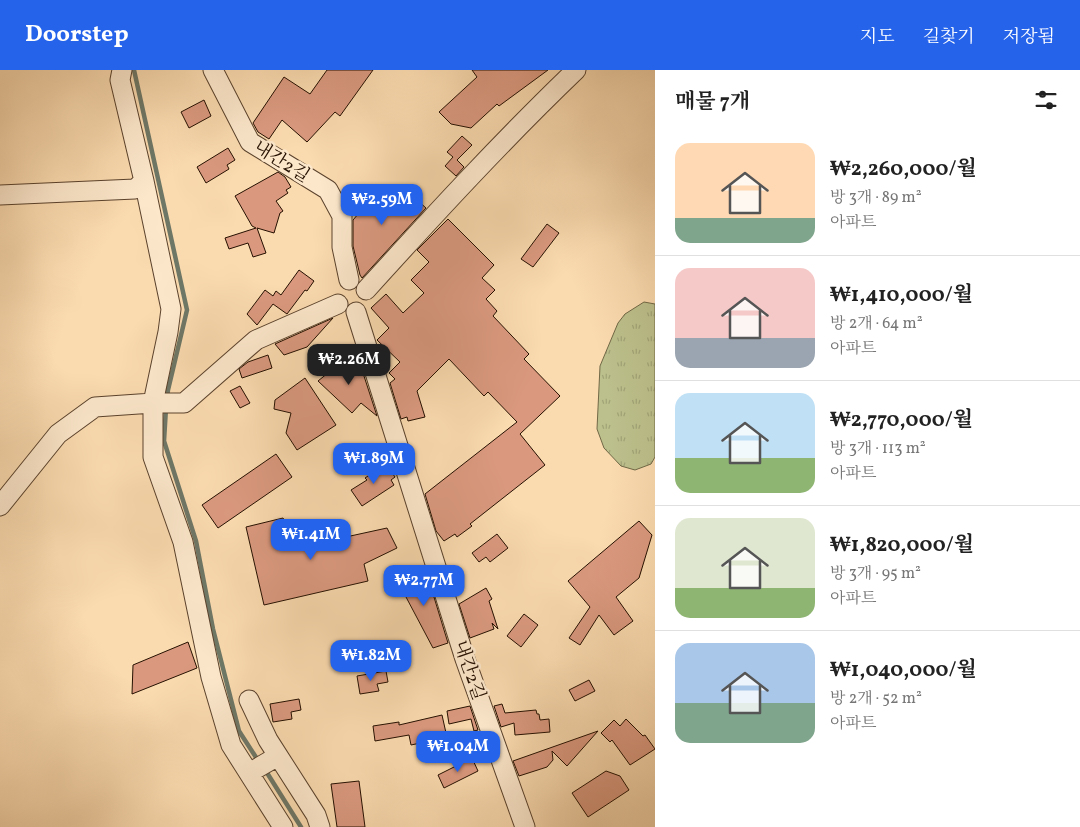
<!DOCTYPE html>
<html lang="ko">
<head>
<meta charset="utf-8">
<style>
  body { margin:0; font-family:Vollkorn,"Noto Serif KR",serif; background:#f2f2f2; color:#222; height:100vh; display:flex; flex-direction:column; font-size:19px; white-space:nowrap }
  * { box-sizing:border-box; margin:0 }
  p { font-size:16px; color:#767676 }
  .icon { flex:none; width:28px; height:28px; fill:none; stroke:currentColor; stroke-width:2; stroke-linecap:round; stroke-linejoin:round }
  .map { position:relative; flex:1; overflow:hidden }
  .details { display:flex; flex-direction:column; background:#fff; width:425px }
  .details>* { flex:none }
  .price { position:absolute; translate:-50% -42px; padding:0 11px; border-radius:10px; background:#2563eb; color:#fff; font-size:16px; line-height:32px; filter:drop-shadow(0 1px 2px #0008) }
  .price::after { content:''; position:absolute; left:50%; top:30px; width:15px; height:11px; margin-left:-8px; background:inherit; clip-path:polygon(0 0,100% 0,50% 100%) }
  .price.selected { background:#222; color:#fff }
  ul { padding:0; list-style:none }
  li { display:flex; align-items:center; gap:15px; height:125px; padding:0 20px }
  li+li { border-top:1px solid #e0e0e0 }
  li span { display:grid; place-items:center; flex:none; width:140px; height:100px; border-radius:15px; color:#555 }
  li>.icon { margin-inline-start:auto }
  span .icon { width:60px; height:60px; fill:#fffc; stroke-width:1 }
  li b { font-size:21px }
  h2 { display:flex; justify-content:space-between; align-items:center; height:60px; padding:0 20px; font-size:21px }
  header { display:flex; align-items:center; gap:30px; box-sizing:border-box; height:70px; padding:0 25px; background:#2563eb; color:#fff }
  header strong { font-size:24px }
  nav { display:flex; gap:28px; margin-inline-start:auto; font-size:18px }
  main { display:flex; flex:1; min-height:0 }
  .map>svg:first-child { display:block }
  .grass { fill:url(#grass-tufts); stroke:#706846 }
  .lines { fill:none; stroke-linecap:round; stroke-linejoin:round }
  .stream { stroke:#6e7766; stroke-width:4.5 }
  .building { fill:#da997f; stroke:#251000 }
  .minor-casing { stroke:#5a422c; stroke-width:21 }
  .minor { stroke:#fce7cb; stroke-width:19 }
  .labels { text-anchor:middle; stroke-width:5; stroke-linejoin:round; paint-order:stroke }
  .street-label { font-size:18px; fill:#251000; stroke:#fce7cb }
</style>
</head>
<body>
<header>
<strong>Doorstep</strong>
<nav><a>지도</a><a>길찾기</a><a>저장됨</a></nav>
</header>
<main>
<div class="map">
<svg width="655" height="757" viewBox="0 0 655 757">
  <defs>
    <pattern id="grass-tufts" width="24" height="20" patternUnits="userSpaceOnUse" patternTransform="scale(1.25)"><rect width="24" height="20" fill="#bcc08c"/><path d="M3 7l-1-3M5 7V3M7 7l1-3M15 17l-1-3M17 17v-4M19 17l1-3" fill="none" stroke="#a1a477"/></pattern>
  </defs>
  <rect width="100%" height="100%" fill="#fadaaf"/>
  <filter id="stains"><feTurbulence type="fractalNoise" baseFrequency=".004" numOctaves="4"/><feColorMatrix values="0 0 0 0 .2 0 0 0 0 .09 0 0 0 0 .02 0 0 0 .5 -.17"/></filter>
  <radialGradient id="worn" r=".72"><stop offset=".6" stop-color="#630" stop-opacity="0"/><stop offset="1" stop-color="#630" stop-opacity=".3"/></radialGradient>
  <path class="grass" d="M644,232L655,234V387L651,394L635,400L621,396L604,378L597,359L600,296L618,253L625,244Z"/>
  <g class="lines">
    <path class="stream" d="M134,0L187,240L168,320L167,328
      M166,338L164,371L196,471L213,559L239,661L259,692
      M264,698L301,757"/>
  </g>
  <path class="building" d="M327,0H373L340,46L335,42L307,72L282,50L269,69L258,62L253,53L284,7L310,24Z
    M472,0H548L499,36L497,34L471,58L451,54L439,42L477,7Z
    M204,30L211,46L189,58L181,42Z
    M462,66L472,75L457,90L464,97L456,106L445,96L453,87L447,82Z
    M228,78L235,90L227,95L229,99L206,113L197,97Z
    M278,102L285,107L291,117L286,120L288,123L276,131L283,141L280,143L274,163L257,158L266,183L253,187L248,173L229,179L225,168L256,158L252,156L235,126Z
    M406,120L426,138L362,208L360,205L353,176V150L376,123Z
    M448,149L494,195L482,208L495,220L486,229L497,241L493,246L529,284L524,289L560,326L520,364L545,395L470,454L472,456L457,467L455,464L444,471L436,461L425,424L517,352L488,322L484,326L449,289L417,321L425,347L408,351L407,347L401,349L390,313L395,309L389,303L400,292L377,270L389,258L371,238L386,224L403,243L424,223L411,210L429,192L417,180Z
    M547,154L559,163L533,197L521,189Z
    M299,200L314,211L307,221L305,220L287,244L273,234L257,255L247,244L265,220L273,226L276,221L281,225Z
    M333,248L307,277L284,285L275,274Z
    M268,285L272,298L242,308L239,299L248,292Z
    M349,286L363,303L377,346L361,333L352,343L318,311Z
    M305,308L336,355L297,380L286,363L291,343L274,339L275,330Z
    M240,316L250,333L240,338L230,321Z
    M276,384L292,407L218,458L202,435Z
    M386,394L395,407L391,410L394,415L362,436L351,420L367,410L365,408Z
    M283,448L300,477L387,458L397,478L364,494L368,511L264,535L246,457Z
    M639,451L652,465L639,508L616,527L633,551L614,565L599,545L580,575L569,568L590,537L568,511Z
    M497,464L508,478L490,492L486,487L479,492L472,483Z
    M426,501L448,573L433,578L397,510Z
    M486,518L492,529L489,531L498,559L492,553L494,559L470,568L459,534Z
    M524,544L538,555L521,577L507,566Z
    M188,572L197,598L132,624L133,595Z
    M386,601L388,612L377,614L379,621L360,624L357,606Z
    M589,610L595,621L575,631L569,620Z
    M299,629L301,640L291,642L292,649L273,652L270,634Z
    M502,634L505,643L536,640L537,644H539L540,650L549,649L550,662L515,665L514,653L501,657L494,636Z
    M470,636L478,660L474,661L471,649L449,654L447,641Z
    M442,645L446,663L425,668V672L411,675L409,665L375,671L373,656L399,652V655Z
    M626,649L643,666L645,665L655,679L630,695L612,670L610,672L601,663L614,650L620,656Z
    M598,661L567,696L552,681L553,690L547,697L519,706L513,691Z
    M472,688L478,701L444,718L438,705Z
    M606,701L620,706L629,720L588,747L572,723Z
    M359,711L365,757H337L331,714Z"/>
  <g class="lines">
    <defs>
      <path id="minor" d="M122,0L120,10L144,111L171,239L168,262L153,333V387L183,472L211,607L231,675L283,757
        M213,0L250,72L328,120L342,146V177L349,210
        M0,125L135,119L144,111
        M366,220C434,145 503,70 576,0
        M356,242L465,589L525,757
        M0,436L58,364L95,337L153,333H184L256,270L338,234
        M249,630L268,670L316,745L320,757
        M249,703L278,686"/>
    </defs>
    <use href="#minor" class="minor-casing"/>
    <use href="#minor" class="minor"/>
  </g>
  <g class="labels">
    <g class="street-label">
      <text transform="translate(282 91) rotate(32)" y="6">내간2길</text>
      <text transform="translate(470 600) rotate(71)" y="6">내간2길</text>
    </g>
  </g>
  <rect width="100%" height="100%" filter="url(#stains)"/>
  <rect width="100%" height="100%" fill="url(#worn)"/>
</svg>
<b class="price" style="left:382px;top:156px">₩2.59M</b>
<b class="price selected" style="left:349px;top:316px">₩2.26M</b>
<b class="price" style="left:374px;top:415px">₩1.89M</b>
<b class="price" style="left:311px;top:491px">₩1.41M</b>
<b class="price" style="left:424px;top:537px">₩2.77M</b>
<b class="price" style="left:371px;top:612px">₩1.82M</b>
<b class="price" style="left:458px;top:703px">₩1.04M</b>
</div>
<section class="details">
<h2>매물 7개<svg class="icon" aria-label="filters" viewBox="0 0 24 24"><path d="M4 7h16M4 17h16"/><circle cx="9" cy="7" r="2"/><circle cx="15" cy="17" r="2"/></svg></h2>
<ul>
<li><span style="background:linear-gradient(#ffd9b3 75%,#7fa58c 0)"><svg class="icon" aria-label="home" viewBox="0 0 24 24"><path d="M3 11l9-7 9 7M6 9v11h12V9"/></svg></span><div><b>₩2,260,000/월</b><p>방 3개 · 89 m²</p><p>아파트</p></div></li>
<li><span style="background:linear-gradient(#f6c9c9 70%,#9aa5b1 0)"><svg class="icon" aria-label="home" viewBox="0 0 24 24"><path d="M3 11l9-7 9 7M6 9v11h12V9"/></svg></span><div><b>₩1,410,000/월</b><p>방 2개 · 64 m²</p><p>아파트</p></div></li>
<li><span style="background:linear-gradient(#bfe0f5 65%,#8fb573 0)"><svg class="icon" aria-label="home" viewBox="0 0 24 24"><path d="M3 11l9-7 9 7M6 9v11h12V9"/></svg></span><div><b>₩2,770,000/월</b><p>방 3개 · 113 m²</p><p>아파트</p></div></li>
<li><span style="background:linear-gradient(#dfe7d0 70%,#8fb573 0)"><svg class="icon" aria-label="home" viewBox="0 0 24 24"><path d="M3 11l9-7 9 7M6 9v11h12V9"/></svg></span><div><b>₩1,820,000/월</b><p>방 3개 · 95 m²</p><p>아파트</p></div></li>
<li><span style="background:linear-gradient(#a9c7e8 60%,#7fa58c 0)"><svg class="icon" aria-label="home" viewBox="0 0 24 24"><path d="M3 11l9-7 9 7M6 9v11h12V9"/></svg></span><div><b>₩1,040,000/월</b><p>방 2개 · 52 m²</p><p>아파트</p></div></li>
</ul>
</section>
</main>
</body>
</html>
